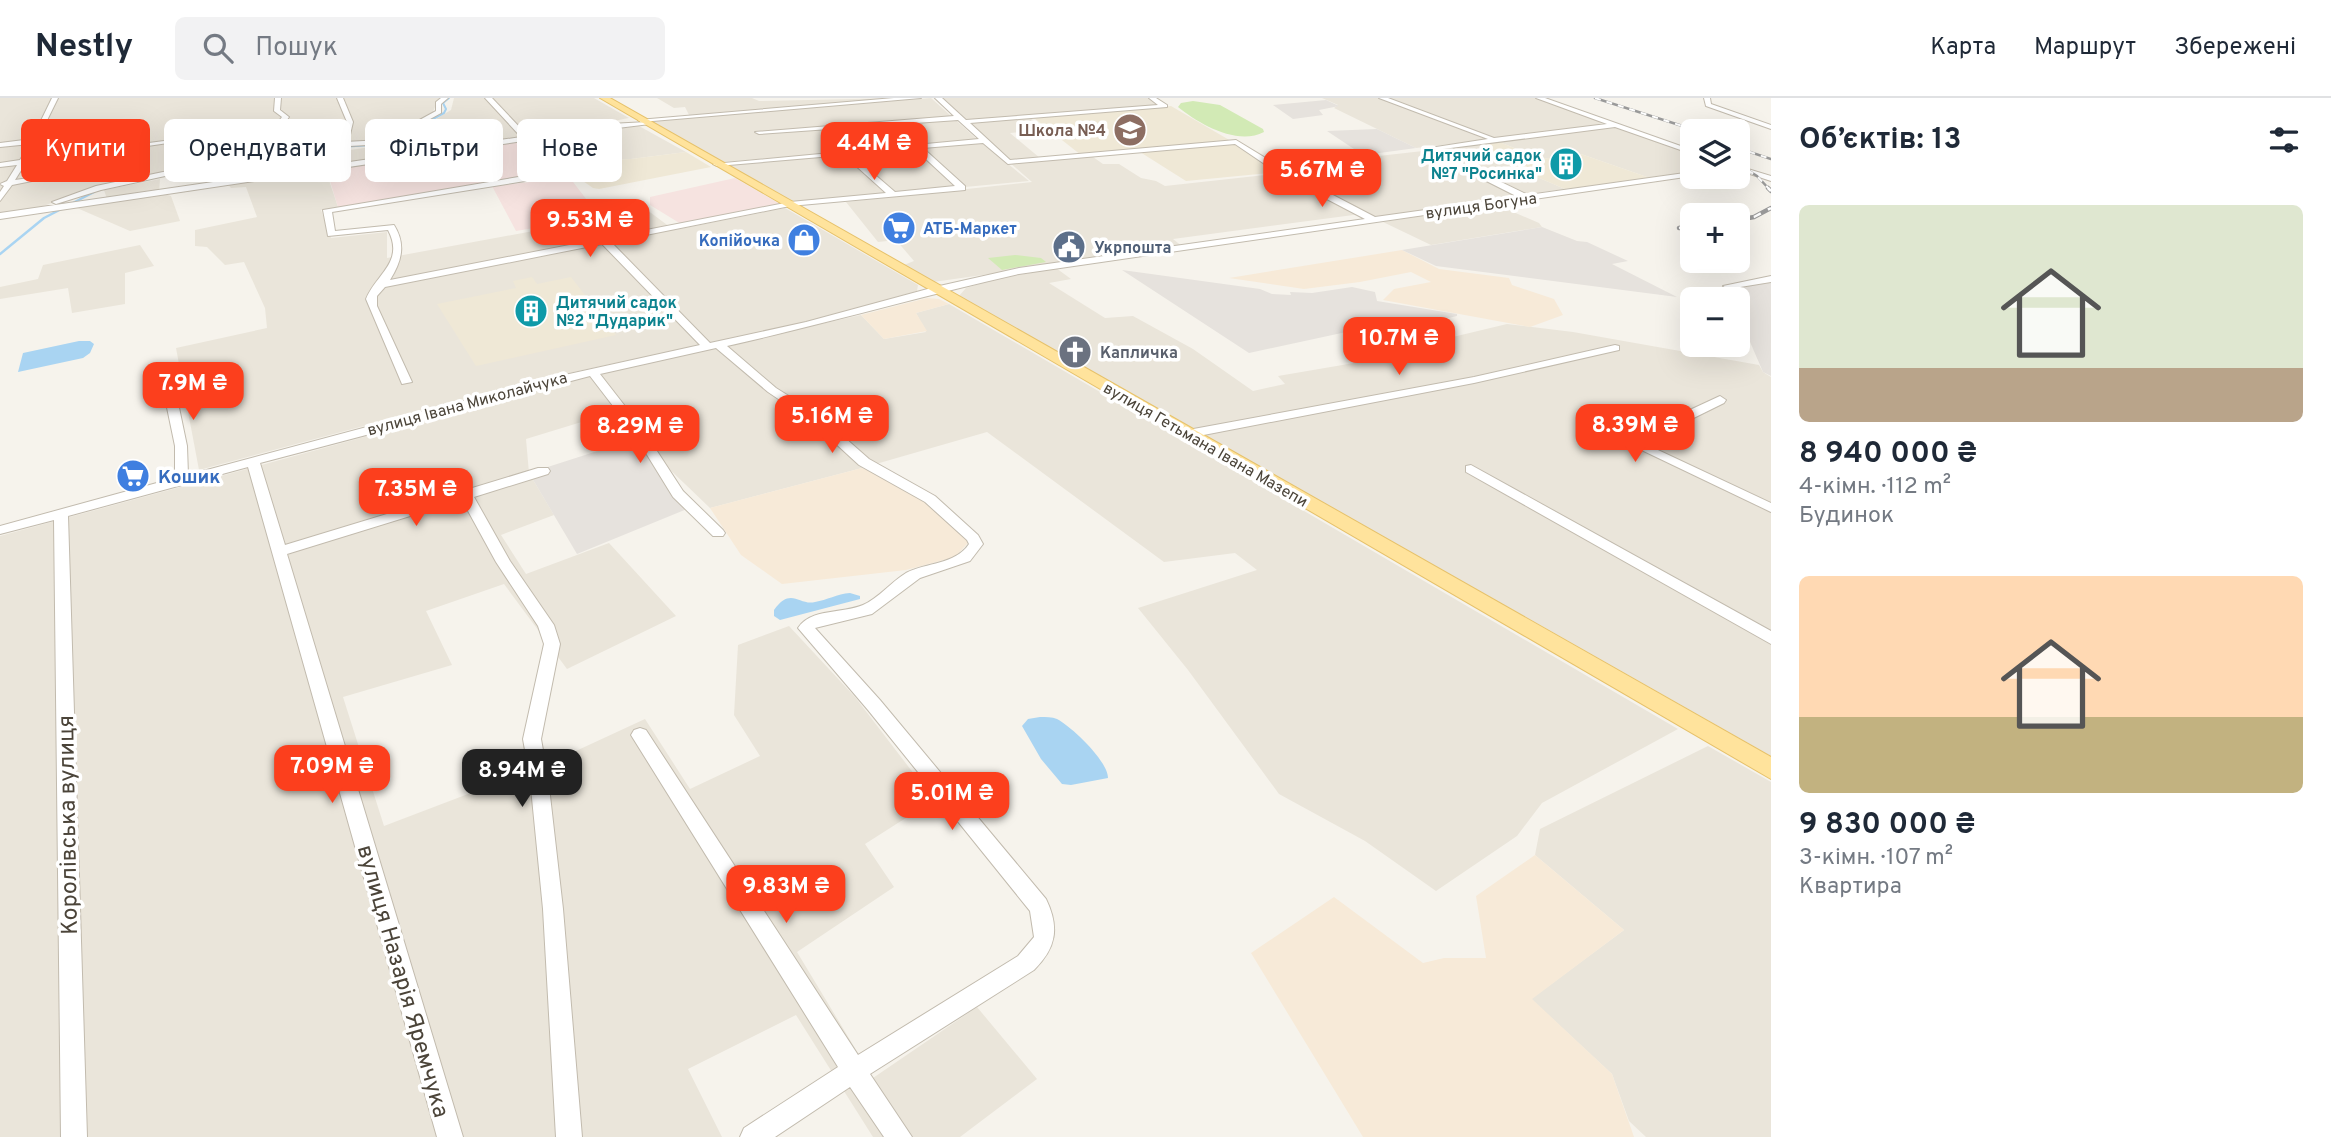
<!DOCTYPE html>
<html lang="uk">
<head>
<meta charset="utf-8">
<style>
  body { margin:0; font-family:Overpass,sans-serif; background:#f2f2f3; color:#1f2937; height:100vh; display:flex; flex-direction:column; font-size:26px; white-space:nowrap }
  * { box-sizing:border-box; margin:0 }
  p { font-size:23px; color:#747a83 }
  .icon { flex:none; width:38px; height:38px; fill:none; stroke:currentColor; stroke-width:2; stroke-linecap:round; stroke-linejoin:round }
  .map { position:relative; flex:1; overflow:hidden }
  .sheet { display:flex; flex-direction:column; background:#fff; width:560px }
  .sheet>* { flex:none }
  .top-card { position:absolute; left:21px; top:21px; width:665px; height:63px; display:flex; gap:14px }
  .controls { position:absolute; left:1680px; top:21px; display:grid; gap:14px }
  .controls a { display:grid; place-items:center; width:70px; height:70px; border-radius:10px; background:#fff; box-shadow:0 7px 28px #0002; font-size:35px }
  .price { position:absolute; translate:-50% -60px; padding:0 16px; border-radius:14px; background:#fc3f1d; color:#fff; font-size:23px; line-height:46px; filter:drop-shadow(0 2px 4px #0008) }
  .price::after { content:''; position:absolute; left:50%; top:42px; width:21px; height:16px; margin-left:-10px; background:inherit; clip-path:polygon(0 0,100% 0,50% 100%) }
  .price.active { background:#222; color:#fff }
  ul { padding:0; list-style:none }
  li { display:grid; align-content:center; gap:14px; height:371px; padding:0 28px }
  li span { display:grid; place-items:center; height:217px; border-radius:10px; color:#555 }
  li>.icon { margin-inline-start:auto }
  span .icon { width:126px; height:126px; fill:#fffc; stroke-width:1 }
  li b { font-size:30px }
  h2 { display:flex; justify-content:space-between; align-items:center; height:84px; padding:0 28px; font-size:30px }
  .chip { padding:0 24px; border-radius:10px; background:#fff; box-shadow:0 7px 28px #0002; font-size:24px; line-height:63px }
  .chip.active { background:#fc3f1d; color:#fff }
  header { display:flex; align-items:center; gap:42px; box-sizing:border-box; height:98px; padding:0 35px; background:#fff; border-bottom:2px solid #e0e1e3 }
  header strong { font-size:33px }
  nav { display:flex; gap:38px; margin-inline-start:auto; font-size:24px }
  .search { width:490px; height:63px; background:#f2f2f3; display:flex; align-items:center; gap:18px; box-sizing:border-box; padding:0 24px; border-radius:10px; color:#747a83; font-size:26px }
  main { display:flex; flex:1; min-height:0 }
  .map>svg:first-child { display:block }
  .residential { fill:#eae5da }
  .commercial { fill:#f7ead8 }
  .industrial { fill:#e6e2dd }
  .education { fill:#efe8d6 }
  .medical { fill:#f6e3e0 }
  .green { fill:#d2eab5 }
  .water { fill:#a9d4f2 }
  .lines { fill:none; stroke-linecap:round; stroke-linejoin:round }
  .stream-far1 { stroke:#a9d4f2; stroke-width:2 }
  .stream { stroke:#a9d4f2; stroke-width:2.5 }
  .minor-casing { stroke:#c2bbae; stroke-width:2 }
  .major-casing { stroke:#e6c16a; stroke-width:2 }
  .minor { fill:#fff; fill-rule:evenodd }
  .major { fill:#ffe39c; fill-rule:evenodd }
  .rail-far1-casing { stroke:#9a9a9a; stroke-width:2.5 }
  .rail-casing { stroke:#9a9a9a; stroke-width:4.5 }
  .rail-far1 { stroke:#fff; stroke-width:2; stroke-dasharray:6; stroke-linecap:butt }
  .rail { stroke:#fff; stroke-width:2.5; stroke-dasharray:8; stroke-linecap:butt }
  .labels { text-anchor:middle; stroke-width:7; stroke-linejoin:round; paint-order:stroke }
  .far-education-label { font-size:16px; font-weight:bold; fill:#785e54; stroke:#fff; text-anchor:end }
  .far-culture-label { font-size:16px; font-weight:bold; fill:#0d838f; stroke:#fff; text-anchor:end }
  .far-street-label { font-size:16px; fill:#4b4439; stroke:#fff }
  .far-shop-label { font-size:16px; font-weight:bold; fill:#366cbe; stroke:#fff; text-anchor:start }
  .far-service-label { font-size:16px; font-weight:bold; fill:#4e5e75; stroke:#fff; text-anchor:start }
  .far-worship-label { font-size:16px; font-weight:bold; fill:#5b616d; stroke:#fff; text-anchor:start }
  .shop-label { font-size:19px; font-weight:bold; fill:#366cbe; stroke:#fff; text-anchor:start }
  .near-street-label { font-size:23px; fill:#4b4439; stroke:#fff }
</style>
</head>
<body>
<header>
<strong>Nestly</strong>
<div class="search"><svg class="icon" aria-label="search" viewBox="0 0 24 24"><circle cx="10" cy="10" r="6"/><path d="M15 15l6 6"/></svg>Пошук</div>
<nav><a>Карта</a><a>Маршрут</a><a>Збережені</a></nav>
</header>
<main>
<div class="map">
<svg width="1771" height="1039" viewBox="0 0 1771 1039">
  <rect width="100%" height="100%" fill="#f6f3ec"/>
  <path class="residential" d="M0,0H443L437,4L432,16L381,45L267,51L105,87L25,114L0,118Z
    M454,0H594L629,20L519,41L325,70L338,109L321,112L331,140L387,134V160L647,112L674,132L785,110L918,187L917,193L809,224L536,282L199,372L176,250L267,230L265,210L244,164L225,167L207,149L195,148V132L257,119L246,89L231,90L226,84L225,70L420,42L426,27L451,12Z
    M657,0H752L759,3L901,0L689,17L685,9L674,10Z
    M931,0L979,43L722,64L647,23Z
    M939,0H1149L1161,7L964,23Z
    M1322,0H1535L1611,27L1416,50L1334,10L1338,7Z
    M1030,20L1046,32L1010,35L1040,60L1010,62L966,25Z
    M639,28L686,54L631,61L548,65L531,41Z
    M1615,28L1692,56V74L1650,80L1581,56L1541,61L1497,43Z
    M982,45L1029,83L795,105L727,66Z
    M1475,46L1495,55L1485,57L1565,91L1525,96L1435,53Z
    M1423,53L1522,99L1374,120L1290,76L1358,67L1352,61Z
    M1093,59L1103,66H1119L1141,80L1156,83L1165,88L1283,75L1361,116L1173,141L1183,149L933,184L904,167L914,163L896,142L878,144L846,104L1032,84L1009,64Z
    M160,81L159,94L171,98L180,123L130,133L77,110L108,104L104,92Z
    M1495,106L1539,125L1542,129L1431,147L1383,124Z
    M140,147L154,168L125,175V206L72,215L68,190L0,201V189L38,181L43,167Z
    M1056,170L1071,181L1049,185L1105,220L1133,218L1193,251L1253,293L1285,286L1278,278L1401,257L1407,250L1507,226L1573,234L1759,267L1763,274L1771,279V658L959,198L966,190L991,182Z
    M949,206L1678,631L1542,705L1517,738L1436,793L1365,743L1279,696L1188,572L1138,510L1257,472L1235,455L1164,464L987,334L862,370L710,410L611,315L526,341L529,375L554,417L501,437L526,476L609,445L676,518L567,571L504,486L426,513L452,567L343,599L384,728L552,664L645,621L690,691L760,658L734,617L738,547L789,528L855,599L934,702L865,746L894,789L797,854L873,980L977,909L1037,981L960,1039H873L796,917L688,971L722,1039H0V438L581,280L708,251L861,217L884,241L926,234L916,215Z
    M1708,648L1771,684V1039H1646L1629,1023L1612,976L1531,901L1624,832L1535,757L1540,731Z"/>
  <path class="commercial" d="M1402,152L1439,171L1509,180L1512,187L1554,201L1563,217L1530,229L1383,202L1394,191L1431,184L1411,174L1360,184L1304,191L1229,180Z
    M927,200L939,201L949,206L916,215L927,233L884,241L861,217Z
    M862,370L913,387L977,435L955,459L906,472L782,486L741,457L710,410Z
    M1535,757L1624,832L1532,901L1612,976L1634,1039H1363L1251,855L1334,799L1423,865L1444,860H1486L1476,798Z"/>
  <path class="industrial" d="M1326,2L1339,8L1319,12L1323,17L1293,21L1273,7Z
    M1377,31L1416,50L1343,60L1351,64L1285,72L1268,61L1357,53L1327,33Z
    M1542,129L1577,143L1587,144L1628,163L1612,166L1677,199L1436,168L1402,152Z
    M1122,172L1260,191L1272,196L1291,197L1290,194L1312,195L1352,189L1375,194L1377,203L1457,216V218L1422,226L1374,228L1249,255Z
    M1771,183V278L1763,274L1738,216V201H1715L1699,193Z
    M638,340L687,411L577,456L529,375Z"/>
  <path class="education" d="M1171,8L1231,43L1081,57L1034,20Z
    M1497,43L1541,61L1581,56L1650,80L1565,91L1483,56L1494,54L1475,46Z
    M1234,45L1279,74L1186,83L1140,54Z
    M686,54L711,69L599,91L593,90L580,81L557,77L548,65L631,61Z
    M532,179L537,186L571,179L616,237L476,268L437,206L516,190L513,183Z"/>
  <path class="medical" d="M521,43L545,77L338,109L326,70Z
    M570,80L600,119L516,133L492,88Z
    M735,80L780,106L681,126L650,107V99Z"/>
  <path class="green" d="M1193,3L1220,7L1263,31L1264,34C1237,48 1199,26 1178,9L1181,5Z
    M1015,157L1041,160L1046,164L1002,172L988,160Z"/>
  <path class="water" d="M79,243H90L94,246L90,255L83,260L18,274L23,255Z
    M850,495L860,498V501L780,522L774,518V512C791,488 799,508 815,504C827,502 837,496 850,495Z
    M1040,619C1046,619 1052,619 1057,621C1072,629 1108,663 1108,680L1071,687L1062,686L1041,661L1022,628L1028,621Z"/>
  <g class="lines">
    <path class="stream-far1" d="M252,55L386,46L444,15L446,11L443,5L449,0
      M157,79L217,65"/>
    <path class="stream" d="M0,156L44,120L94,94"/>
    <defs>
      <path id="minor" d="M52,0H58L28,61L164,43L168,45L25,66L15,82L43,78L47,80L12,87L0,103V94L4,88L0,86L7,83L17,67L0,69V65L20,62L30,46L0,49V45L32,41Z
        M275,0H281L280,12L289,19L268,48L383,42L436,13V4L441,0H448L441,6V15L385,46L262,53L188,73L101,92L56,106L52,104L96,88L187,69L259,49L282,19L274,13Z
        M337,0H343L353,24L349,41L345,43L341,41L347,24Z
        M485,0H492L527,37L610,26L647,24L650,26L529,41L550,79L332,114L335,133L394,127C406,146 402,163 390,182L790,104L886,95L844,57L717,68L713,66L979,41L958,22L759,36L755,34L954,18L935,0H942L966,22L1158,7L1149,0H1156L1167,7V9L970,25L1010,62L1236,42L1287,73L1375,119L1518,99L1423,51L1488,41L1379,0H1388L1494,40L1607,26L1536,0H1545L1692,52V56L1615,29L1435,52L1528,97L1692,74V78L1019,176C921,198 825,226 727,248L776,290L819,317L869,361L935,398L978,437L983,446L970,463L920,480L872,516L815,530L880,602L1046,801C1060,830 1056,850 1034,872L870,976L912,1039H884L850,989L775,1039H740L744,1030L838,969L631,637L634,632L640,630L646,632L858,957L1018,858L1034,839L1030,813L868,612L798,530C811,510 842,516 863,507C879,500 891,484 906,475C927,464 955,467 969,446L967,442L925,404L859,367L811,323L768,294L716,250L600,276L642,330L683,393L723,432L725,435L723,438H713L673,399L633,334L590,278L260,365L285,447L538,370H548L550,373L548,376L474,399L510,463L554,527L560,546L541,641L548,680L563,811L582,1039H556L543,811L530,680L523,641L544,546L538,528L496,464L462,402L287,456L463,1039H437L248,369L68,418L87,1039H61L54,422L0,436V428L175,380V348L159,271L161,269L171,271L187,348L188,377L542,282L700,247L602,146L385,189L377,198V208L412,284L402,286L366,201C376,176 405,164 388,132L328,138L323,112L542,75L523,43L0,121V115L521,39ZM983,45L1008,66L1235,46L1281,77L1365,121L1019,170L935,189L806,224L710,245L611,144L790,108L965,92V88L923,50ZM915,51L955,88L895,94L852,57Z
        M894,0H921L641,24L638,22Z
        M1704,0H1710L1711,6L1771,27V31L1706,8Z
        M1738,68L1771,78V83L1738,72Z
        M1771,178V184L1728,191L1723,188Z
        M1615,247L1619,248V252L1474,285L1188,340L1182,336L1188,332L1474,279Z
        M1720,298L1726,302L1724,305L1643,345L1771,405V414L1629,346L1636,337Z
        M1471,367L1771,533V546L1466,374V368Z"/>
      <path id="major" d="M600,0H610L1771,659V681Z"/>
    </defs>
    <use href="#minor" class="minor-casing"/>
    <use href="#major" class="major-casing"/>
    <use href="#minor" class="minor"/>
    <use href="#major" class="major"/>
    <defs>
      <path id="rail-far1" d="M1595,0L1698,33
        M1738,50L1771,61
        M1738,66L1757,78L1770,92"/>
      <path id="rail" d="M1768,90L1771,93
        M1738,122L1754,119L1771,110
        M1679,130L1692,128"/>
    </defs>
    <use href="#rail-far1" class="rail-far1-casing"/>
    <use href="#rail" class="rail-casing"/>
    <use href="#rail-far1" class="rail-far1"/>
    <use href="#rail" class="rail"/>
  </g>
  <defs>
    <symbol id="school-disc" viewBox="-11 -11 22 22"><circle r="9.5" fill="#8d6e63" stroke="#fff"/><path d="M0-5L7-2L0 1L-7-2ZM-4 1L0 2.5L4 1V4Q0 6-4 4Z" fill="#fff"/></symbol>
    <symbol id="building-disc" viewBox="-11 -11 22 22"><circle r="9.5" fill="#0f9aa8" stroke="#fff"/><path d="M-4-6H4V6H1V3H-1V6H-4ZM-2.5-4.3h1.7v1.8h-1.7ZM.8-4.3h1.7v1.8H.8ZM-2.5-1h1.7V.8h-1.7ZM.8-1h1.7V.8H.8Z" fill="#fff"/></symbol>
    <symbol id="supermarket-disc" viewBox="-11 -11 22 22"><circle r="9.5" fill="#3f7fe0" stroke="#fff"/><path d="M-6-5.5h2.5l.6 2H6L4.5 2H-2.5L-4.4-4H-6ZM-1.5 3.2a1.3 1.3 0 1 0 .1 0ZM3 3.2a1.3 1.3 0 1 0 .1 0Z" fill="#fff"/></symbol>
    <symbol id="shop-disc" viewBox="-11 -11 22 22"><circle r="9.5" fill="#3f7fe0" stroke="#fff"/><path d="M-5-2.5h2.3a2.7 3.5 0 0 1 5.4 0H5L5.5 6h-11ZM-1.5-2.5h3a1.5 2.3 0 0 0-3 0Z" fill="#fff"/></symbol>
    <symbol id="civic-disc" viewBox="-11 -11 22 22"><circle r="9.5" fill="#5c6f8a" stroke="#fff"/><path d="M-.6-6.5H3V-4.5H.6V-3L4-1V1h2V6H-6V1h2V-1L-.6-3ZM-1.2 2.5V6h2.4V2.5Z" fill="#fff"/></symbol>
    <symbol id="church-disc" viewBox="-11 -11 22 22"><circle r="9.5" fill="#6b7280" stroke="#fff"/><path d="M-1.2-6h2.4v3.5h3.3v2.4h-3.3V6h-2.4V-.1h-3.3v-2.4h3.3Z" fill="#fff"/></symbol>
  </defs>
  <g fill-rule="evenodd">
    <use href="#school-disc" x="1111" y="13" width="38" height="38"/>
    <use href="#building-disc" x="1547" y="47" width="38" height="38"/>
    <use href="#supermarket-disc" x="880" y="111" width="38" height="38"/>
    <use href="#shop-disc" x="785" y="123" width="38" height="38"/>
    <use href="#civic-disc" x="1050" y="130" width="38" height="38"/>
    <use href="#building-disc" x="512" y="194" width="38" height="38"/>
    <use href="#church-disc" x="1056" y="235" width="38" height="38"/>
    <use href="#supermarket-disc" x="114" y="359" width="38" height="38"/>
  </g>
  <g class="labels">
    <g class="far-education-label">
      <text x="1106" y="38">Школа №4</text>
    </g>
    <g class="far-culture-label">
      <text x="1542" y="63">Дитячий садок<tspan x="1542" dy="18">№7 "Росинка"</tspan></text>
      <text x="556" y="210" text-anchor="start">Дитячий садок<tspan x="556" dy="18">№2 "Дударик"</tspan></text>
    </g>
    <g class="far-street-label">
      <text transform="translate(1481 107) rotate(-8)" y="6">вулиця Богуна</text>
      <text transform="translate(467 305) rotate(-15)" y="6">вулиця Івана Миколайчука</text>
      <text transform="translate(1206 346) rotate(30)" y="6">вулиця Гетьмана Івана Мазепи</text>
    </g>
    <g class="far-shop-label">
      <text x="923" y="136">АТБ-Маркет</text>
      <text x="780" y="148" text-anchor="end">Копійочка</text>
    </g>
    <g class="far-service-label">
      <text x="1094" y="155">Укрпошта</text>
    </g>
    <g class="far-worship-label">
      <text x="1100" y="260">Капличка</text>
    </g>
    <g class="shop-label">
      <text x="158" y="385">Кошик</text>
    </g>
    <g class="near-street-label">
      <text transform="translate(67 727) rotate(-91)" y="8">Королівська вулиця</text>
      <text transform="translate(404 883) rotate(74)" y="8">вулиця Назарія Яремчука</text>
    </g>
  </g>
</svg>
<div class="controls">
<a><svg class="icon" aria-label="layers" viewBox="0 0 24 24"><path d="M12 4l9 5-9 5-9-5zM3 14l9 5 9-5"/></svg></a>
<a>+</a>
<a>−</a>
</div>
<b class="price" style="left:874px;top:84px">4.4M ₴</b>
<b class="price" style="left:1322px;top:111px">5.67M ₴</b>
<b class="price" style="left:590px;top:161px">9.53M ₴</b>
<b class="price" style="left:1399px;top:279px">10.7M ₴</b>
<b class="price" style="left:193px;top:324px">7.9M ₴</b>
<b class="price" style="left:832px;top:357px">5.16M ₴</b>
<b class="price" style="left:1635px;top:366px">8.39M ₴</b>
<b class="price" style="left:640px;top:367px">8.29M ₴</b>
<b class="price" style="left:416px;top:430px">7.35M ₴</b>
<b class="price" style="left:332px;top:707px">7.09M ₴</b>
<b class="price active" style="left:522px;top:711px">8.94M ₴</b>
<b class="price" style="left:952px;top:734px">5.01M ₴</b>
<b class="price" style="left:786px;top:827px">9.83M ₴</b>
<div class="top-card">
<a class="chip active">Купити</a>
<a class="chip">Орендувати</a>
<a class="chip">Фільтри</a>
<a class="chip">Нове</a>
</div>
</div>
<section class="sheet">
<h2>Об’єктів: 13<svg class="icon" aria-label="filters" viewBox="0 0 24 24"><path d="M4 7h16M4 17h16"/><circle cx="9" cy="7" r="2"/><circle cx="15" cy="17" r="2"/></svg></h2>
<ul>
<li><span style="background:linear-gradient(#dfe7d0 75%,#b9a48a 0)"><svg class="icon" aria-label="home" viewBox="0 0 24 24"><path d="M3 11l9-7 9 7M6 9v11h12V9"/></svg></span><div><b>8 940 000 ₴</b><p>4-кімн. · 112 m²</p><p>Будинок</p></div></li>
<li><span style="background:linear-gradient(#ffd9b3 65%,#c2b280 0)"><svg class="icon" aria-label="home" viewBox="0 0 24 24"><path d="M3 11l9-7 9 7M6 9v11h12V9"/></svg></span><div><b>9 830 000 ₴</b><p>3-кімн. · 107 m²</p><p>Квартира</p></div></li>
</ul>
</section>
</main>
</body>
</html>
